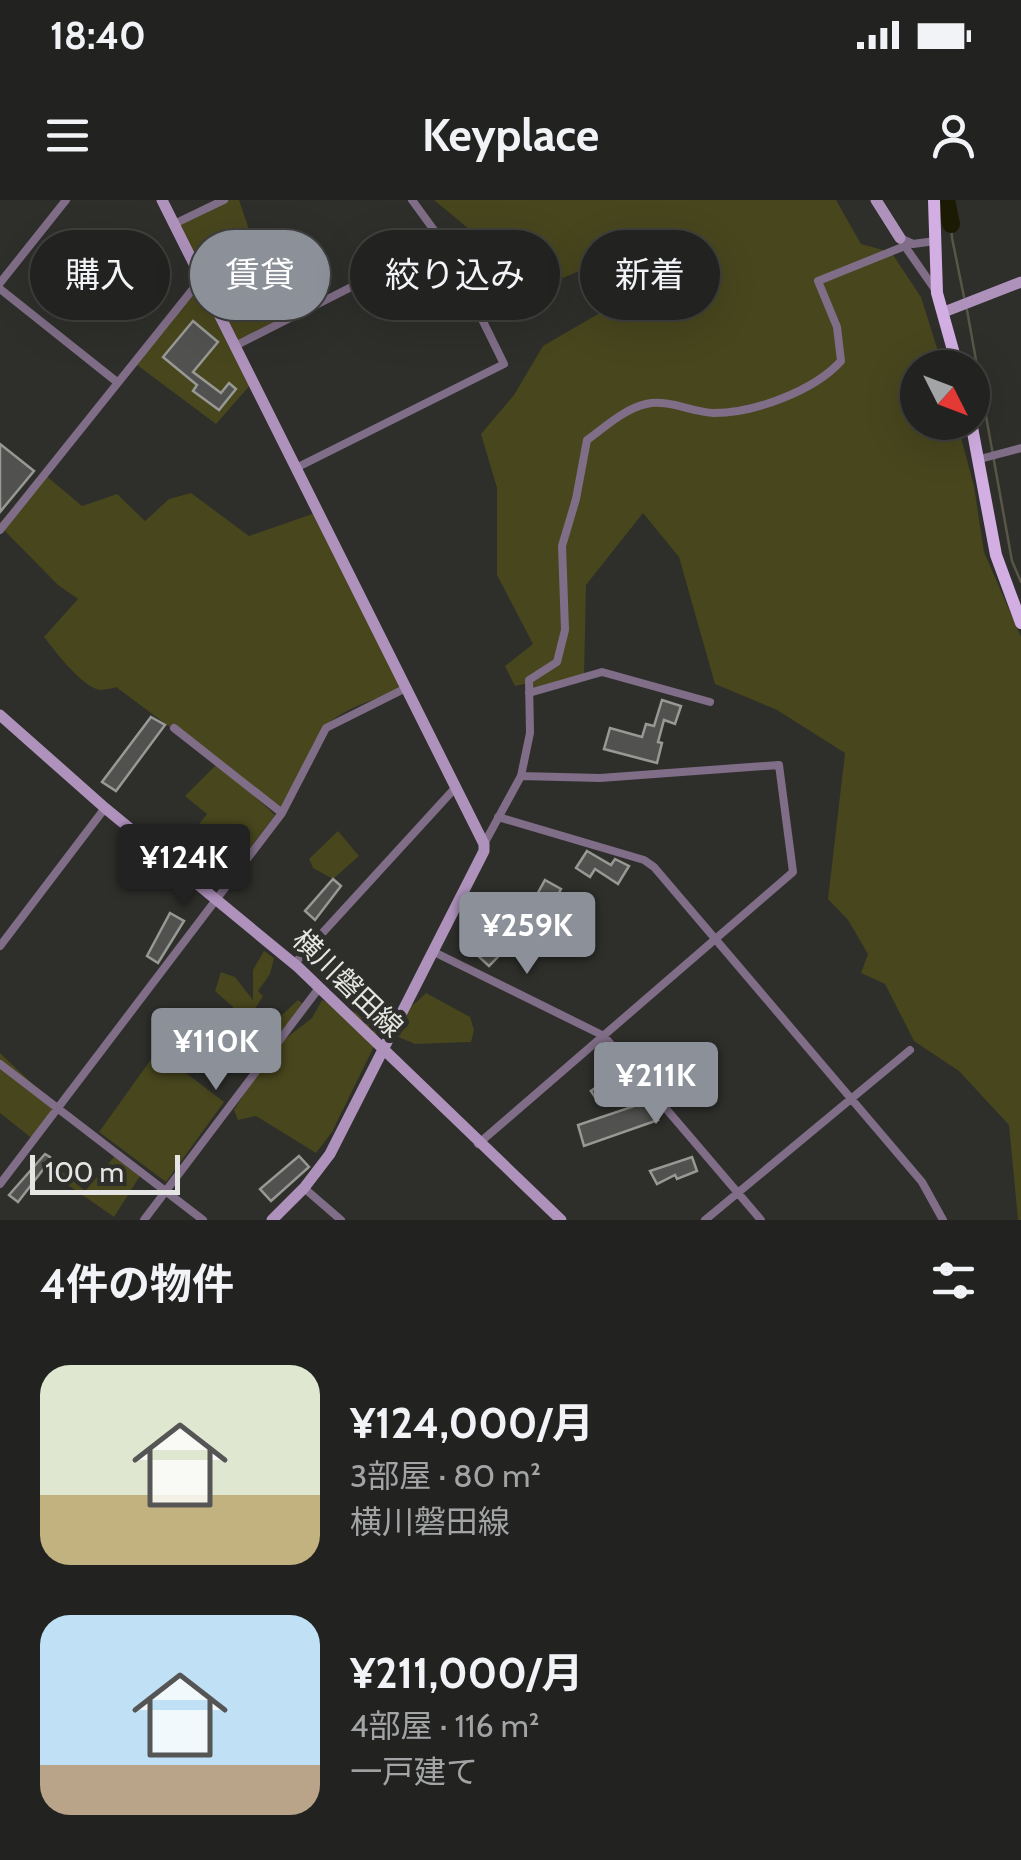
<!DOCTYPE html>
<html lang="ja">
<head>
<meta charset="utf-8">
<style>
  body { margin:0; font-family:Cabin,"Noto Sans JP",sans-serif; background:#2e2f2d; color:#f1f3f6; height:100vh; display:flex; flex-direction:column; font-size:38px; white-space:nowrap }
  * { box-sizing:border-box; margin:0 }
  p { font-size:32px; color:#a2a4a5 }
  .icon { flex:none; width:55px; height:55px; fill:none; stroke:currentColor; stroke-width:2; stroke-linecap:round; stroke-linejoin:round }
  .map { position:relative; height:1020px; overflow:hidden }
  .sheet { display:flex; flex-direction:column; background:#222220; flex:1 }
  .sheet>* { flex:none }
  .guide { position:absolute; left:30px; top:30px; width:962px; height:90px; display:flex; gap:20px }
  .needle { width:65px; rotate:132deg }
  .tools { position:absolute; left:900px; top:150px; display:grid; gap:20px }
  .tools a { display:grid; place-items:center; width:90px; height:90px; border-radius:50%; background:#222220; box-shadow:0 10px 40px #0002,0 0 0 2px #3f3f3e; font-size:50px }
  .scale { position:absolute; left:30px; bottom:25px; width:150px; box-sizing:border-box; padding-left:10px; border:5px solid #e5e5e3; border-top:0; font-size:28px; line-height:35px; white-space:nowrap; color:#e5e5e3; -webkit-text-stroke:8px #2e2e2b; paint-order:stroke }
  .price { position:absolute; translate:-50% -85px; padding:0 22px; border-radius:10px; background:#8c9099; color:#fff; font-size:32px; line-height:65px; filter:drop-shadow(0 2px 5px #0008) }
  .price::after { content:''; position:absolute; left:50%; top:60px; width:30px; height:22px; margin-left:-15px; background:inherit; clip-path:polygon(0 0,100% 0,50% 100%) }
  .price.selected { background:#222; color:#fff }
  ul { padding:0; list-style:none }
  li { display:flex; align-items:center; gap:30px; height:250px; padding:0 40px }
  li span { display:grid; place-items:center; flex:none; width:280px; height:200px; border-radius:30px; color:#555 }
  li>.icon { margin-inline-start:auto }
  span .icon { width:120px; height:120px; fill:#fffc; stroke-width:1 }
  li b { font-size:42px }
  h2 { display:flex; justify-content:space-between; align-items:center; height:120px; padding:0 40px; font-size:42px }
  .pill { padding:0 35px; border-radius:45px; background:#222220; box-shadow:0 10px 40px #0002,0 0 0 2px #3f3f3e; font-size:35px; line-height:90px }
  .pill.selected { background:#8c9099; color:#fff }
  .status { display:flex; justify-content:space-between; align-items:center; height:70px; padding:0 50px; background:#222220; direction:ltr }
  .status svg { height:28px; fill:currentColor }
  header { display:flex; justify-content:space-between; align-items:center; height:130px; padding:0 40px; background:#222220; font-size:45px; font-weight:700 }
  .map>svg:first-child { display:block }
  .green { fill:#47461d }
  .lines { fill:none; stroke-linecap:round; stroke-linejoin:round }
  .stream { stroke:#585746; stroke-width:2.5 }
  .river { stroke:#1b1a03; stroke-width:18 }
  .building { fill:#51514f; stroke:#989895; stroke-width:2.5 }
  .street { stroke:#806e88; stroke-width:8 }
  .secondary { stroke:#ae92bc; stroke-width:11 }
  .primary { stroke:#d2aee3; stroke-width:12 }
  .labels { text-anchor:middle; stroke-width:10; stroke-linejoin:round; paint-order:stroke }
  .street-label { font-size:28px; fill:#e5e5e3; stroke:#2e2e2b }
</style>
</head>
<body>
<div class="status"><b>18:40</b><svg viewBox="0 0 49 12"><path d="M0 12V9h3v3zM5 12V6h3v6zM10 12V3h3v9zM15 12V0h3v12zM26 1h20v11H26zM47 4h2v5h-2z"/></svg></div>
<header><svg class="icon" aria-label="menu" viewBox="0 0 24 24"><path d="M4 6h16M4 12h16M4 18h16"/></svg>Keyplace<svg class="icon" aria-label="person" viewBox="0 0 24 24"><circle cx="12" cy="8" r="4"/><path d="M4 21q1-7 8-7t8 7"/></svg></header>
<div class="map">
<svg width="1021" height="1020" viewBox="0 0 1021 1020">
  <rect width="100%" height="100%" fill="#2e2e2b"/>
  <path class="green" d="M224,0H239L257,53L273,48L309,107L235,146L253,182L216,224L133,162L201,79L174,24Z
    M434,0H836L861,44L891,52L921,97L943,167L918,168V222L957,223L974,286L984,352L1021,437V1020H1018L1009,925L959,871L914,841L885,784L861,773L868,754L848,720L828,699L845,553L777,510L715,484L679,357L643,313L586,385L584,478L529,493V483L515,486L505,466L533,444L497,375V288L481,234L514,195L543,146L641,89L666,67L637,90L602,61L540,88Z
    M44,274L82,306L117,294L145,321L169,299L191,293L249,336L318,312L401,490C376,499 342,508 324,528C309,546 293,591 282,613L234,577L275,615L220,688L177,652L207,614L185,596L218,563L116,487C114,488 102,490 100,490C82,487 55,451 44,437L78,399L58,385L0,326V322L13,313Z
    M338,631L359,656L333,679L313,668L309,659Z
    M264,751L274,758L270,774L258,791L263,796L248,820L252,831L259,834L265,831L298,800L303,804L276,846L312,818L322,800C359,816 395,827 426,793L470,817L474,830L471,842L415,844L382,830L332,932L316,953L256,916L238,920L234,910L268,855L261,857L234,828L233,807L215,791L221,772L235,777L253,800V770Z
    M157,851L224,902L166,982L99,932Z
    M0,853L58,908L34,940L0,913Z
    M115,956L140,976L114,1017L55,976L60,970L85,991Z"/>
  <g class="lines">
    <path class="stream" d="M949,0L952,38L964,97
      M967,110L1012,361L1021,382"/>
    <path class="river" d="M946,0L951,24"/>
  </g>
  <path class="building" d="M193,121L218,142L193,172L221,193L229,183L236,189L219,210L193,191L197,185L163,157Z
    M0,244L34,271L0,312Z
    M662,500L681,506L675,524L664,520L658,542L662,543L657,563L604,549L610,528L642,537L646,524L654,526Z
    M151,517L165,525L116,591L102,582Z
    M587,651L611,665L615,659L629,666L618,684L595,669L590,677L576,668Z
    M333,679L341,686L315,720L305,711Z
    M545,680L561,689L542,724L512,708L516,699L530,707Z
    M488,700L522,732L489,766L478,756L502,729L479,714Z
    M170,713L184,721L158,763L147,756Z
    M617,863L631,880L624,886L620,881L602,894L605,898L599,903L591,891L614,874L610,869Z
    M649,901L658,920L584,946L578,925Z
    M45,954L50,957L45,967L18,1002L9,995Z
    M299,956L309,967L271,1001L260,989Z
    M692,957L697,971L677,979L675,975L657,984L650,971Z"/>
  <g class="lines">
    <path class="street" d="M174,24L224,0
      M900,38L913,44L935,41
      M902,42L934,88
      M0,83L66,0
      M0,89L117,182
      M235,146L442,41
      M980,259L1021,248
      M296,268L504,164L447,48L412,0
      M0,330L201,79
      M529,493L602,472L710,502
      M174,528L282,613
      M498,617L644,660L654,667L922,982L943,1020
      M484,644L521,576L530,533L529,480L557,462L565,430L562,346L576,299L587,240C605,227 624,209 646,204C668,199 692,212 714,213C754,213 814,191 841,161L837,127L818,81L905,46
      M0,746L105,608
      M434,752L604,836L761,1020
      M294,764L456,587
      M0,864L203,1020
      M478,944L793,672L779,565L600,578L521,576
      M0,984L282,613L326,528L406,488
      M304,988L341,1020
      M144,1020L319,788
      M705,1020L910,850"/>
    <path class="secondary" d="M162,0L484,644V651L330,954L304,988L272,1020
      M876,0L900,38
      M944,112L1021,82
      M0,515L105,608L298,767L561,1020"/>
    <path class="primary" d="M934,0L937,93L958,168
      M971,222L996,355L1021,423"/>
  </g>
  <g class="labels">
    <g class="street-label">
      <text transform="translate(348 783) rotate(44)" y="10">横川磐田線</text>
    </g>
  </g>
</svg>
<div class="tools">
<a><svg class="needle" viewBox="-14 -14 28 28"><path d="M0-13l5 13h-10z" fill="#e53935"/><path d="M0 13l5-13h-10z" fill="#a2a4a5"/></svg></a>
</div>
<div class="scale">100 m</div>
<b class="price selected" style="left:184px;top:709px">¥124K</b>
<b class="price" style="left:527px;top:777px">¥259K</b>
<b class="price" style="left:216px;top:893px">¥110K</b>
<b class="price" style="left:656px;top:927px">¥211K</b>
<div class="guide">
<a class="pill">購入</a>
<a class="pill selected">賃貸</a>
<a class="pill">絞り込み</a>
<a class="pill">新着</a>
</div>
</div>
<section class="sheet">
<h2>4件の物件<svg class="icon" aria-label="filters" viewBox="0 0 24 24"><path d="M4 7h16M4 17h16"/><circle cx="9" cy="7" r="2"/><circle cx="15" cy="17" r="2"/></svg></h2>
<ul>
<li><span style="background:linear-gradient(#dfe7d0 65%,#c2b280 0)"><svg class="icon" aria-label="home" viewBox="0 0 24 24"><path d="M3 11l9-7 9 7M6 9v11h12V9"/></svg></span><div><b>¥124,000/月</b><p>3部屋 · 80 m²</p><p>横川磐田線</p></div></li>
<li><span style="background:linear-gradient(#bfe0f5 75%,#b9a48a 0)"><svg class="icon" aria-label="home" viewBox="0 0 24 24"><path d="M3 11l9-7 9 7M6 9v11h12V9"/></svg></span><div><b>¥211,000/月</b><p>4部屋 · 116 m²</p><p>一戸建て</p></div></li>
</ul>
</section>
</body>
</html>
